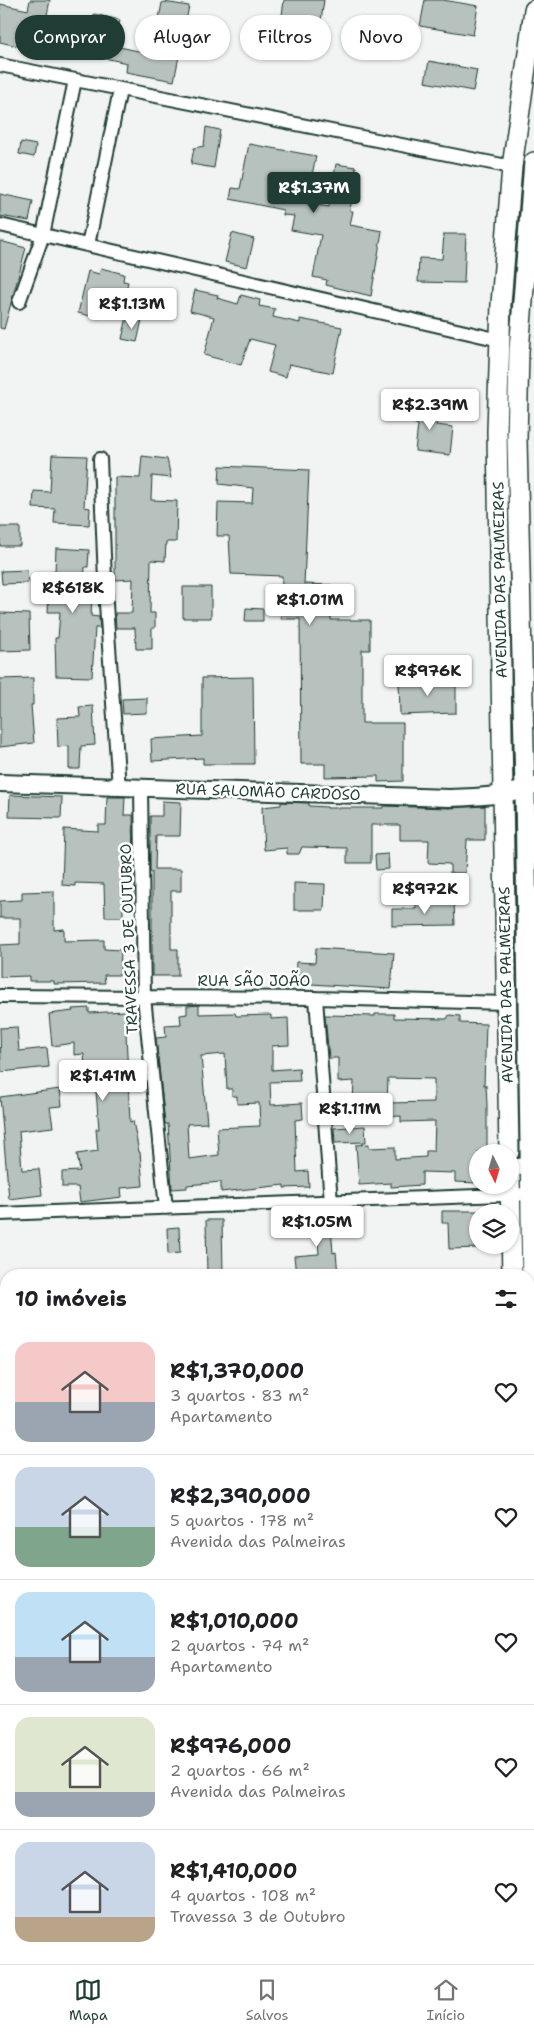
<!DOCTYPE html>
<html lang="pt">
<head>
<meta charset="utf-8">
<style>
  body { margin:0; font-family:"Shantell Sans",sans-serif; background:#f2f2f2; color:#202124; height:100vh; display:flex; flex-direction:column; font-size:19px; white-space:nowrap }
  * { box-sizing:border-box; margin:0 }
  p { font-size:16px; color:#757577 }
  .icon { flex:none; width:28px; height:28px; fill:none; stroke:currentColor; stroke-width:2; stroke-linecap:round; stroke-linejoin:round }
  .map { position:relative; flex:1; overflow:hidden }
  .side { position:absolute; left:0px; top:1269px; width:535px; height:696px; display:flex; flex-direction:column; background:#fff; border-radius:20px 20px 0 0; box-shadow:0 1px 4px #0004 }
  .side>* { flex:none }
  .hud { position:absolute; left:15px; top:15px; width:505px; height:45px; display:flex; gap:10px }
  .needle { width:32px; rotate:175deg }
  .tools { position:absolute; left:469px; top:1144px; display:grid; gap:10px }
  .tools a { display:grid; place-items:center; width:50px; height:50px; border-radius:50%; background:#fff; box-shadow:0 1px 4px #0004; font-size:25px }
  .price { position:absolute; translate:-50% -42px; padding:0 11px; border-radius:5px; background:#fff; color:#222; font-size:16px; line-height:32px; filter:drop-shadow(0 1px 2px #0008) }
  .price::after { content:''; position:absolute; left:50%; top:30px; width:15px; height:11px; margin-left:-8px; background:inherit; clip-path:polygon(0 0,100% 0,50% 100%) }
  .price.on { background:#1f3d34; color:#fff }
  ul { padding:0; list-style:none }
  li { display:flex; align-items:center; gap:15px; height:125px; padding:0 15px }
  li+li { border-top:1px solid #e0e0e0 }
  li span { display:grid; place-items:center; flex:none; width:140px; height:100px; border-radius:15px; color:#555 }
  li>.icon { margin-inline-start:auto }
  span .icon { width:60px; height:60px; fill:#fffc; stroke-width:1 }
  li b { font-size:21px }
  h2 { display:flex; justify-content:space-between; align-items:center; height:60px; padding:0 15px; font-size:21px }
  .tag { padding:0 18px; border-radius:22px; background:#fff; box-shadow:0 1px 4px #0004; font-size:18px; line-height:45px }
  .tag.on { background:#1f3d34; color:#fff }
  .dock { display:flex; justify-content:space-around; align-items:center; height:70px; border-top:1px solid #e0e0e0; background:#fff; font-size:14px; color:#757577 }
  .dock a { display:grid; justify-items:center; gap:2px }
  .dock .on { color:#1f3d34 }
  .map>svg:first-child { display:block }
  .building { fill:#b7c1bd; stroke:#1f3d34; fill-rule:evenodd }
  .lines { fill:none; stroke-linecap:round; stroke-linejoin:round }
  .minor-casing { stroke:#1f3d34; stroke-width:16 }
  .tertiary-casing { stroke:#1f3d34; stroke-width:20 }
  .secondary-casing { stroke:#1f3d34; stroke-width:22 }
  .minor { stroke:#fff; stroke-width:12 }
  .tertiary { stroke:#fff; stroke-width:16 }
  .secondary { stroke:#fff; stroke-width:19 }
  .labels { text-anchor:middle; stroke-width:5; stroke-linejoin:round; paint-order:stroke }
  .street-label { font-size:15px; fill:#1f3d34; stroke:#fff }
</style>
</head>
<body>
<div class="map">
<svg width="534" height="1964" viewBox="0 0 534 1964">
  <rect width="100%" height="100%" fill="#f2f3f3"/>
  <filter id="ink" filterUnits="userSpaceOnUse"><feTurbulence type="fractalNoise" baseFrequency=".02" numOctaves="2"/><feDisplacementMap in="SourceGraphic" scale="10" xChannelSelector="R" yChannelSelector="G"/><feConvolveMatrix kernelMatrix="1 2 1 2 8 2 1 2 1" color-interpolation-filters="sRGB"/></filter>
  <g filter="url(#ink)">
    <path class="building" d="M30,0H50L43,35L19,31L17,46L0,42V4L28,10Z
      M284,0H324L320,28L281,23Z
      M425,0H443L478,6L473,35L420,26Z
      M164,2L189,6L174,81L126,72L127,63L86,54L94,14L120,20L115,46L152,54L162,3Z
      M429,61L477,70L473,91L425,82Z
      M206,127L220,130L214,168L191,164L194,148L204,146Z
      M21,142L36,145L34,157L19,154Z
      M249,144L316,156L306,203L329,207L336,164L356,167L350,211H353L350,225L382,231L371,296L326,285L327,280L313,277L321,235L291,230L294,216L283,215V210L230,199L232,188L240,189Z
      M0,194L33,201L29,221L0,216Z
      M232,233L254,239L247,267L225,262Z
      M444,234H466L464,283L418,282L419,258L442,259Z
      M0,241L26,248L4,329L0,328Z
      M101,268L124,274L123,281L128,282L123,305L103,301L99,318L78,313L88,271L99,274Z
      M195,290L218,295L217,298L238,304L241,295L260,300L259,306L275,309L273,317L300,323V319L342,327L333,373L289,364L286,377L268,372L275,345L250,339L241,365L204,355L214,317L190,311Z
      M127,317L142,320L137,342L122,339Z
      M409,405L438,409L436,425L453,427L450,455L415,451L418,425L408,420Z
      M52,455L87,456L84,507L90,508L89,525L54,523L55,509L33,508L34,491L50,492Z
      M142,456L167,459L171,478L152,476L151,500L177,501L176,542H166L165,561L151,560L150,613H155V628H152V649H136L135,628H116L115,613H132L133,579L115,580V477L140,478Z
      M220,466L309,470L304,584L332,585L331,620H370V650H362V723H403V781L378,782V776L325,777V764H301L300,619H281L282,576L231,574L229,536H217L218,502L252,503L253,488L219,484Z
      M0,527H20V546H0Z
      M56,548L89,550L88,567H85L83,595L92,596L91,616L99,617L100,628H95L92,677L56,676L55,638H58L60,612H48L50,572H55Z
      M27,570L28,583L2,584L1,571Z
      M183,587H211V618H183Z
      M246,608L263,609V621H245Z
      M0,613L29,614L30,650L0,651Z
      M253,677L254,764H203V758L152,761L151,739L202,736V678Z
      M33,678V705H31L34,743L0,747V679Z
      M456,679V713L400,715L399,681Z
      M147,698V713L123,714L122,699Z
      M93,706L95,745L81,746L80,769H69V746L58,747L57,718L80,717L79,707Z
      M10,795L62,797L61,818L9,817Z
      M107,797H125L124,815H133L134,872H126V882H123V917H105L104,884L75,883V886L62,885L64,829L98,831V825H106Z
      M162,801L181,802L180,836H156L155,869H181V891H171V949H178V976H152V872H150V816H162Z
      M281,802L309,803V806L327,807V808H383V806L449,808L485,806V840H467L465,873H450V864L428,863L429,840H400V825H371V863H347V848L302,847L299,854H287V848L264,850L262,807L281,805Z
      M388,854L389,869L376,870L375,855Z
      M294,883L325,884L324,910H294Z
      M54,891V930L64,929V941L104,940V949L121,950L120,975H104L105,983L54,984V981H29V976L0,977V945L20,944V918H0V901L22,900V892Z
      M454,902L455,925L392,926V909H416V903Z
      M316,948L394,953L391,989L295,983L296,962L315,963Z
      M199,1005V1014L235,1013L236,1016L271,1015V1019L288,1018L289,1045L272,1046V1070L299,1068L300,1081L270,1082L271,1105L302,1103L303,1119L295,1120L297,1172L308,1171L309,1187L284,1188V1185L221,1192V1182L187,1185V1188L172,1189L168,1124H165L156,1038L166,1037L165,1025L181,1024L180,1015L187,1014V1006ZM225,1054L227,1089H232V1096H237V1104L259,1103L260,1126L217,1128L219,1155L189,1159L187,1124L207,1123L201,1056Z
      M89,1008V1013L125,1011L130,1122L133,1121L139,1152H140L143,1186L121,1188L122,1197L80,1202L78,1187H62V1172L80,1171L77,1154L98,1151L96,1129H99L96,1091L87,1092L84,1054L74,1055V1043L52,1046L49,1014L73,1011L72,1009Z
      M375,1014H394V1018L447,1019L449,1015L460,1016V1023L486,1024L484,1085H486L487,1105V1152H478V1183L455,1182V1173L422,1172V1185L391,1187V1183L359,1185L356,1145L369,1144V1148L395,1147V1159L426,1157V1151H434L435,1121L401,1122V1116L364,1118V1103L353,1102L354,1081L338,1082V1058H329L325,1015L375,1016ZM388,1078L434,1079V1102L387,1103Z
      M17,1027L19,1051L47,1048L49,1067L1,1072L0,1028Z
      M60,1089L62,1106L50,1107L53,1127L19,1131L22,1170L39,1169L42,1195L9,1199L0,1097Z
      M365,1126L366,1142L335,1143L334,1128Z
      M442,1211H478V1248L449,1249L448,1223H442Z
      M330,1214L333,1253L336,1252L338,1275H296L294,1256L319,1254L317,1227L293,1229V1217Z
      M206,1220H222L223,1275H207Z
      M179,1227L180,1253L168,1254L167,1228Z"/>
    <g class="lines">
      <defs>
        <path id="minor" d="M0,65L512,167
          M0,225L500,340
          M88,245L120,90
          M19,302L43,235L75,80
          M100,459L106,604L119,788
          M141,789L144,997L166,1208
          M0,996L316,998L507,1003
          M316,998L331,1202
          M0,1214L530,1194
          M0,1573L6,1574
          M529,1590H534
          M0,1767L6,1768
          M139,1959L140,1964"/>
        <path id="tertiary" d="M0,783L449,798C478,797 506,796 534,786
          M510,1168L534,1165"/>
        <path id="secondary" d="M534,162L519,351L517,440L525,789L534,1432
          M509,1152L497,431L501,304L512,167L534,10
          M510,1176L512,1275
          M525,1959V1964"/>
      </defs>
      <use href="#minor" class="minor-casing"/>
      <use href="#tertiary" class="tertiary-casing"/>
      <use href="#secondary" class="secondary-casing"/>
      <use href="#minor" class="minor"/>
      <use href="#tertiary" class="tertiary"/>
      <use href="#secondary" class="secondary"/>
    </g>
  </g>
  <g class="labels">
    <g class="street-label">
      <text transform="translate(500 580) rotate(-91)" y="5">AVENIDA DAS PALMEIRAS</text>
      <text transform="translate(268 792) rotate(2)" y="5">RUA SALOMÃO CARDOSO</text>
      <text transform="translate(129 939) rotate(-92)" y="5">TRAVESSA 3 DE OUTUBRO</text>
      <text x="254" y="986">RUA SÃO JOÃO</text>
      <text transform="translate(506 985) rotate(-91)" y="5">AVENIDA DAS PALMEIRAS</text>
    </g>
  </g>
</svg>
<div class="tools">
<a><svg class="needle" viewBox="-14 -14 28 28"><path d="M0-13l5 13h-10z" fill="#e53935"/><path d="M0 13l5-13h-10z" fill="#757577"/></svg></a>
<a><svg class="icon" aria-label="layers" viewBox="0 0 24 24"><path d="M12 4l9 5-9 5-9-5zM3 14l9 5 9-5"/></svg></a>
</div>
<b class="price on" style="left:314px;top:214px">R$1.37M</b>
<b class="price" style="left:132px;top:330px">R$1.13M</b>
<b class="price" style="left:430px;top:431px">R$2.39M</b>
<b class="price" style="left:73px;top:614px">R$618K</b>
<b class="price" style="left:310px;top:626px">R$1.01M</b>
<b class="price" style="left:428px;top:697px">R$976K</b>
<b class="price" style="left:425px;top:915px">R$972K</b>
<b class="price" style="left:103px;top:1102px">R$1.41M</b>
<b class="price" style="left:350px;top:1135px">R$1.11M</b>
<b class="price" style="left:317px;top:1248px">R$1.05M</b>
<div class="hud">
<a class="tag on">Comprar</a>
<a class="tag">Alugar</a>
<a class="tag">Filtros</a>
<a class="tag">Novo</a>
</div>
<section class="side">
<h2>10 imóveis<svg class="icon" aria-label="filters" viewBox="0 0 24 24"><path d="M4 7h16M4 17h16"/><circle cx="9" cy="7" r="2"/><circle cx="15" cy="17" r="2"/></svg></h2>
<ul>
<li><span style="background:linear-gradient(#f6c9c9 60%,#9aa5b1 0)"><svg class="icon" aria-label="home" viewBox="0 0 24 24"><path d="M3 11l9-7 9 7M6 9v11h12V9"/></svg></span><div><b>R$1,370,000</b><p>3 quartos · 83 m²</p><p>Apartamento</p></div><svg class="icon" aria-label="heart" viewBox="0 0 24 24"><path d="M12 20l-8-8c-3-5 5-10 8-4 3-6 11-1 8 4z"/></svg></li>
<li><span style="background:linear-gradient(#c9d6e8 60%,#7fa58c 0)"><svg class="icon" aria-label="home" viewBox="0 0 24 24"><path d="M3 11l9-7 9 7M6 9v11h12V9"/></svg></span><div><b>R$2,390,000</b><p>5 quartos · 178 m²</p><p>Avenida das Palmeiras</p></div><svg class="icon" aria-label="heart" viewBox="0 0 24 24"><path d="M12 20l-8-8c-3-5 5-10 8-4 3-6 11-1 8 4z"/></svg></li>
<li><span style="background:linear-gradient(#bfe0f5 65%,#9aa5b1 0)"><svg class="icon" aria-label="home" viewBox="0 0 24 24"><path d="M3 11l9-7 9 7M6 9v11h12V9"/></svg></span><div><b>R$1,010,000</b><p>2 quartos · 74 m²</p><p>Apartamento</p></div><svg class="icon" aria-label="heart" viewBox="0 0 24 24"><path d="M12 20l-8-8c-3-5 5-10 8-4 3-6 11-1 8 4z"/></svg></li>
<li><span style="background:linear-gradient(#dfe7d0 75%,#9aa5b1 0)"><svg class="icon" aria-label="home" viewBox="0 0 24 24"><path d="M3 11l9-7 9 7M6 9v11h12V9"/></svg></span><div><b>R$976,000</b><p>2 quartos · 66 m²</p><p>Avenida das Palmeiras</p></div><svg class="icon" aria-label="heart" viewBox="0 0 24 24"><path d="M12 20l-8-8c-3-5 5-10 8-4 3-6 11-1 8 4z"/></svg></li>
<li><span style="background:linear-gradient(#c9d6e8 75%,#b9a48a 0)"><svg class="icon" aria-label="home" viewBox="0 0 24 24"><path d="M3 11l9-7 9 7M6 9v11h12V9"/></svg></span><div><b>R$1,410,000</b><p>4 quartos · 108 m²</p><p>Travessa 3 de Outubro</p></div><svg class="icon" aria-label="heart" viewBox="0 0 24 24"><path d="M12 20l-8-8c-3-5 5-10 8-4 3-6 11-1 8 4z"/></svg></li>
</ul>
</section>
</div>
<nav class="dock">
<a class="on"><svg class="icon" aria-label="map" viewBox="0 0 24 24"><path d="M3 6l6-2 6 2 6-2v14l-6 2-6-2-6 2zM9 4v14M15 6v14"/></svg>Mapa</a>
<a><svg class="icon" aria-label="saved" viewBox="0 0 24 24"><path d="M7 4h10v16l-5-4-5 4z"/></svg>Salvos</a>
<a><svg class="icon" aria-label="home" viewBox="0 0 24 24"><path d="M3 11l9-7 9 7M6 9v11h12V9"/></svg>Início</a>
</nav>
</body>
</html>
